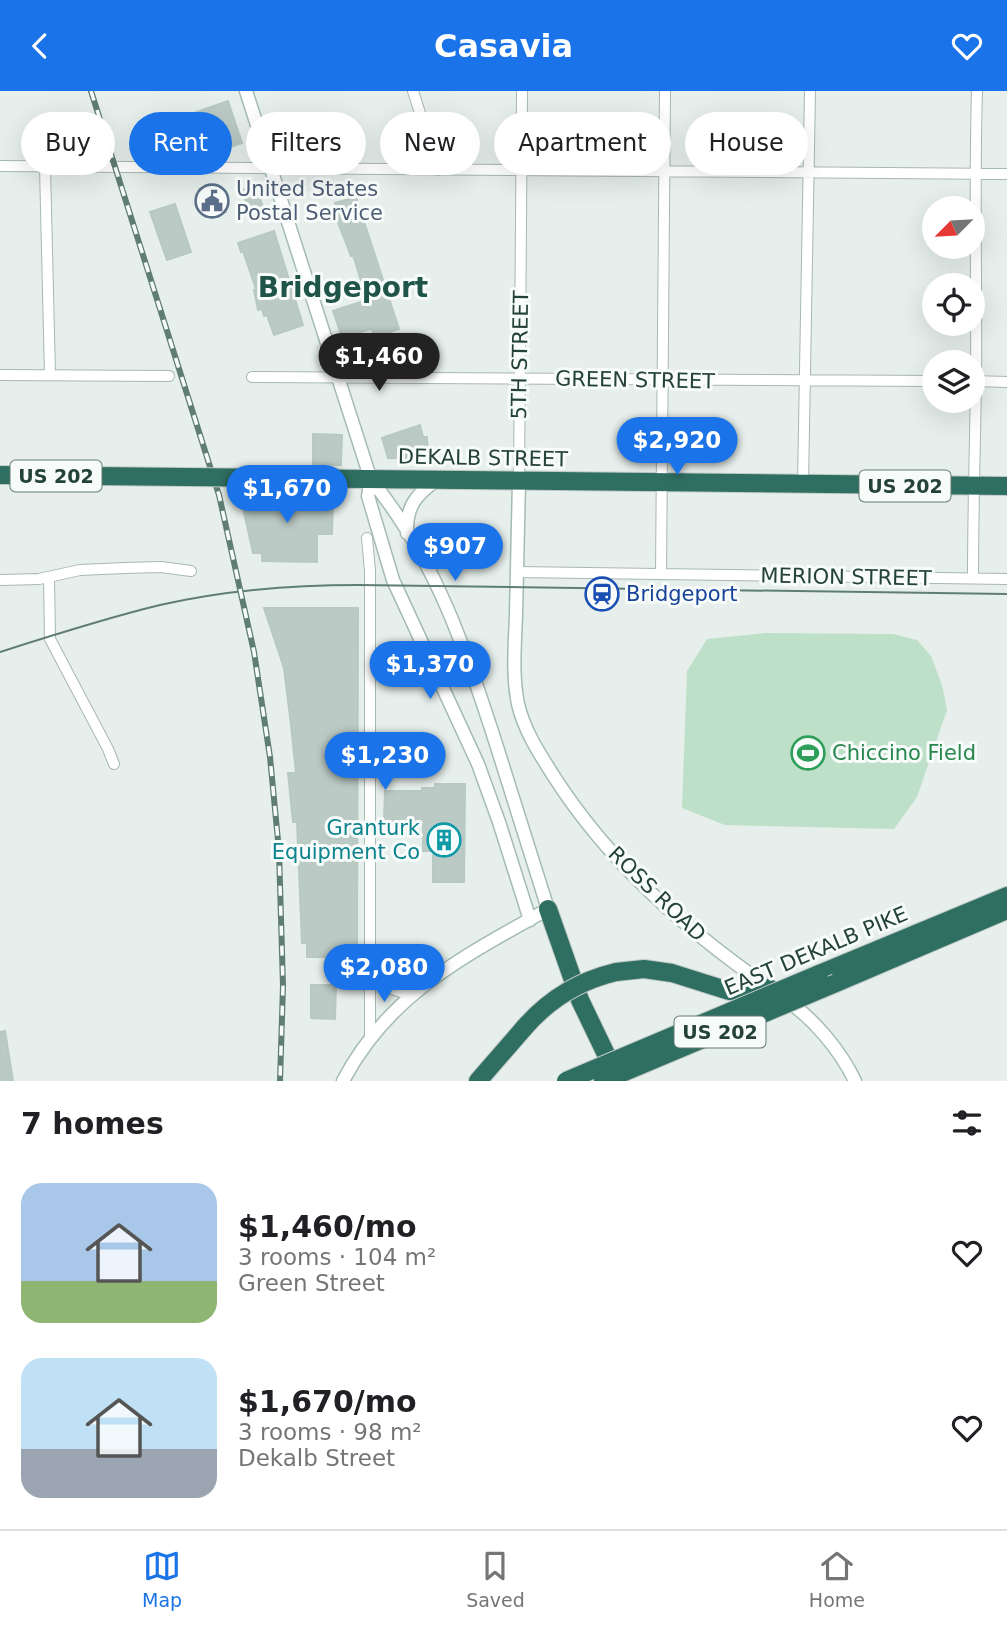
<!DOCTYPE html>
<html lang="en">
<head>
<meta charset="utf-8">
<style>
  body { margin:0; font-family:"DejaVu Sans",sans-serif; background:#f2f2f2; color:#202124; height:100vh; display:flex; flex-direction:column; font-size:26px; white-space:nowrap }
  * { box-sizing:border-box; margin:0 }
  p { font-size:23px; color:#757577 }
  .icon { flex:none; width:38px; height:38px; fill:none; stroke:currentColor; stroke-width:2; stroke-linecap:round; stroke-linejoin:round }
  .map { position:relative; height:990px; overflow:hidden }
  .sheet { display:flex; flex-direction:column; background:#fff; flex:1 }
  .sheet>* { flex:none }
  .hud { position:absolute; left:21px; top:21px; width:966px; height:63px; display:flex; gap:14px }
  .needle { width:46px; rotate:246deg }
  .controls { position:absolute; left:922px; top:105px; display:grid; gap:14px }
  .controls a { display:grid; place-items:center; width:63px; height:63px; border-radius:50%; background:#fff; box-shadow:0 7px 28px #0002; font-size:35px }
  .price { position:absolute; translate:-50% -60px; padding:0 16px; border-radius:24px; background:#1a73e8; color:#fff; font-size:23px; line-height:46px; filter:drop-shadow(0 2px 4px #0008) }
  .price::after { content:''; position:absolute; left:50%; top:42px; width:21px; height:16px; margin-left:-10px; background:inherit; clip-path:polygon(0 0,100% 0,50% 100%) }
  .price.selected { background:#222; color:#fff }
  ul { padding:0; list-style:none }
  li { display:flex; align-items:center; gap:21px; height:175px; padding:0 21px }
  li span { display:grid; place-items:center; flex:none; width:196px; height:140px; border-radius:21px; color:#555 }
  li>.icon { margin-inline-start:auto }
  span .icon { width:84px; height:84px; fill:#fffc; stroke-width:1 }
  li b { font-size:30px }
  h2 { display:flex; justify-content:space-between; align-items:center; height:84px; padding:0 21px; font-size:30px }
  .pill { padding:0 24px; border-radius:32px; background:#fff; box-shadow:0 7px 28px #0002; font-size:24px; line-height:63px }
  .pill.selected { background:#1a73e8; color:#fff }
  header { display:flex; justify-content:space-between; align-items:center; height:91px; padding:0 21px; background:#1a73e8; color:#fff; font-size:32px; font-weight:800 }
  .dock { display:flex; justify-content:space-around; align-items:center; height:98px; border-top:2px solid #e0e0e0; background:#fff; font-size:19px; color:#757577 }
  .dock a { display:grid; justify-items:center; gap:4px }
  .dock .selected { color:#1a73e8 }
  .map>svg:first-child { display:block }
  .green { fill:#bfe0c8 }
  .building { fill:#bbcac4; stroke:#b8c9c2; stroke-width:2 }
  .lines { fill:none; stroke-linecap:round; stroke-linejoin:round }
  .street-casing { stroke:#a8b8b2; stroke-width:12 }
  .secondary-casing { stroke:#a4bbb3; stroke-width:15 }
  .highway-casing { stroke:#c2cac8; stroke-width:20 }
  .street { stroke:#fff; stroke-width:10 }
  .secondary { stroke:#fff; stroke-width:12 }
  .highway { stroke:#2f6f62; stroke-width:18 }
  .tram { stroke:#5f7d75; stroke-width:2 }
  .rail-casing { stroke:#5f7d75; stroke-width:6 }
  .rail { stroke:#f7fbf9; stroke-width:3.5; stroke-dasharray:10; stroke-linecap:butt }
  .highway-bridge-casing { stroke:#c2cac8; stroke-width:20; stroke-linecap:butt }
  .highway-bridge { stroke:#2f6f62; stroke-width:18 }
  .labels { text-anchor:middle; stroke-width:6; stroke-linejoin:round; paint-order:stroke }
  .shield { fill:#f7fbf9; stroke:#637a73; stroke-width:2 }
  .shield-label { font-size:19px; font-weight:bold; fill:#24423a }
  .service-label { font-size:21px; fill:#4e5e75; stroke:#f7fbf9; text-anchor:start }
  .street-label { font-size:21px; fill:#24423a; stroke:#f7fbf9 }
  .transit-label { font-size:21px; fill:#164399; stroke:#f7fbf9; text-anchor:start }
  .leisure-label { font-size:21px; fill:#27864d; stroke:#f7fbf9; text-anchor:start }
  .culture-label { font-size:21px; fill:#0d838f; stroke:#f7fbf9; text-anchor:end }
  .district-label { font-size:28px; font-weight:bold; fill:#1f5548; stroke:#f7fbf9 }
</style>
</head>
<body>
<header><svg class="icon" aria-label="back" viewBox="0 0 24 24"><path d="M15 5l-7 7 7 7"/></svg>Casavia<svg class="icon" aria-label="heart" viewBox="0 0 24 24"><path d="M12 20l-8-8c-3-5 5-10 8-4 3-6 11-1 8 4z"/></svg></header>
<div class="map">
<svg width="1007" height="990" viewBox="0 0 1007 990">
  <rect width="100%" height="100%" fill="#e6efeb"/>
  <path class="green" d="M766,542L893,543L917,549L931,565L942,594L947,619L917,706L894,738L725,734L682,717L687,580L707,548Z"/>
  <path class="building" d="M228,10L242,52L203,65L199,54L195,55L192,45L189,46L182,26Z
    M255,94L265,121L251,125L242,99Z
    M208,95L209,99L218,96L226,121L208,126L199,98Z
    M356,106L399,238L376,246L371,238L342,246L333,220L367,209L353,164L351,165L335,124H338L335,112Z
    M175,113L191,161L167,169L150,121Z
    M274,140L303,234L274,244L267,224L264,225L262,218L258,219L254,199L256,198L243,160L241,161L238,152Z
    M420,334L423,346H427L428,368L388,367L382,347Z
    M313,343L342,344L341,374L313,373Z
    M240,403L333,406L332,443H317V471L262,470V462H253Z
    M264,517H358L357,866H307V852H302L297,731H293L288,682H296L291,634L284,577Z
    M435,693H465L464,791H433V760H423V731L384,730L385,700H422V697H435Z
    M311,894H336L335,928L311,927Z
    M5,940L13,990H0V941Z"/>
  <g class="lines">
    <defs>
      <path id="street" d="M413,0L438,79
        M0,75L1007,83
        M45,76L50,284
        M0,284L169,285
        M252,286L934,290
        M973,290L1007,291
        M519,390L522,0
        M803,392L810,0
        M367,447L370,480V947
        M517,481L1007,488
        M661,483L665,0
        M49,486L50,548L108,658L114,673
        M973,487C973,421 975,355 976,289C977,193 974,96 977,0
        M0,489L39,488L80,479L125,477L161,476L191,480
        M369,880L383,895L410,904"/>
      <path id="secondary" d="M246,0L371,389C435,466 467,562 497,656C514,710 531,764 548,818C465,865 389,902 343,990
        M371,389L368,405L393,489L478,673L499,731L530,829
        M519,390C518,435 517,479 516,523C515,553 512,584 518,613C524,639 539,662 553,684C609,772 686,839 771,898
        M407,442C406,416 416,403 437,389
        M786,909C814,928 840,959 855,990"/>
      <path id="highway" d="M0,384L186,386
        M268,387L1007,395
        M548,818L580,909L616,984
        M616,881L644,878L672,882L729,900L769,897
        M819,883L1007,805
        M836,892L1007,819
        M478,990L524,937"/>
    </defs>
    <use href="#street" class="street-casing"/>
    <use href="#secondary" class="secondary-casing"/>
    <use href="#highway" class="highway-casing"/>
    <use href="#street" class="street"/>
    <use href="#secondary" class="secondary"/>
    <use href="#highway" class="highway"/>
    <path class="tram" d="M0,561C53,544 106,527 160,514C225,499 292,494 358,494L1007,503"/>
    <defs>
      <path id="rail" d="M91,0L219,404L254,561L270,666L279,760L283,895L280,990"/>
    </defs>
    <use href="#rail" class="rail-casing"/>
    <use href="#rail" class="rail"/>
    <defs>
      <path id="highway-bridge" d="M186,386L268,387
        M524,937C549,908 578,890 616,881
        M566,990L819,883
        M603,990L836,892"/>
    </defs>
    <use href="#highway-bridge" class="highway-bridge-casing"/>
    <use href="#highway-bridge" class="highway-bridge"/>
  </g>
  <defs>
    <symbol id="civic-ring" viewBox="-11 -11 22 22"><circle r="9.5" fill="#f7fbf9" stroke="#5c6f8a" stroke-width="1.5"/><path d="M-.6-6.5H3V-4.5H.6V-3L4-1V1h2V6H-6V1h2V-1L-.6-3ZM-1.2 2.5V6h2.4V2.5Z" fill="#5c6f8a"/></symbol>
    <symbol id="station-ring" viewBox="-11 -11 22 22"><circle r="9.5" fill="#f7fbf9" stroke="#1a4fb4" stroke-width="1.5"/><path d="M-3-6H3Q5-6 5-4V2Q5 4 3 4L4.5 6H3L1.5 4h-3L-3 6H-4.5L-3 4Q-5 4-5 2V-4Q-5-6-3-6ZM-3.5-4v3h7v-3ZM-3.5 1v1.5H-2V1ZM2 1v1.5H3.5V1Z" fill="#1a4fb4"/></symbol>
    <symbol id="stadium-ring" viewBox="-11 -11 22 22"><circle r="9.5" fill="#f7fbf9" stroke="#2e9e5b" stroke-width="1.5"/><path d="M0-5a6.5 5 0 1 0 0 10a6.5 5 0 1 0 0-10ZM-3.5-1.8h7v3.6h-7Z" fill="#2e9e5b"/></symbol>
    <symbol id="building-ring" viewBox="-11 -11 22 22"><circle r="9.5" fill="#f7fbf9" stroke="#0f9aa8" stroke-width="1.5"/><path d="M-4-6H4V6H1V3H-1V6H-4ZM-2.5-4.3h1.7v1.8h-1.7ZM.8-4.3h1.7v1.8H.8ZM-2.5-1h1.7V.8h-1.7ZM.8-1h1.7V.8H.8Z" fill="#0f9aa8"/></symbol>
  </defs>
  <g fill-rule="evenodd">
    <use href="#civic-ring" x="193" y="91" width="38" height="38"/>
    <use href="#station-ring" x="583" y="484" width="38" height="38"/>
    <use href="#stadium-ring" x="789" y="643" width="38" height="38"/>
    <use href="#building-ring" x="425" y="730" width="38" height="38"/>
  </g>
  <g class="labels">
    <g class="shield">
      <rect x="10.5" y="369.5" width="91" height="31" rx="5"/>
      <rect x="859.5" y="379.5" width="91" height="31" rx="5"/>
      <rect x="674.5" y="925.5" width="91" height="31" rx="5"/>
    </g>
    <g class="shield-label">
      <text x="56" y="392">US 202</text>
      <text x="905" y="402">US 202</text>
      <text x="720" y="948">US 202</text>
    </g>
    <g class="service-label">
      <text x="236" y="105">United States<tspan x="236" dy="24">Postal Service</tspan></text>
    </g>
    <g class="street-label">
      <text transform="translate(520 264) rotate(-89)" y="7">5TH STREET</text>
      <text transform="translate(635 289) rotate(1)" y="7">GREEN STREET</text>
      <text transform="translate(483 367) rotate(1)" y="7">DEKALB STREET</text>
      <text transform="translate(846 486) rotate(1)" y="7">MERION STREET</text>
      <text transform="translate(657 803) rotate(44)" y="7">ROSS ROAD</text>
      <text transform="translate(816 860) rotate(-23)" y="7">EAST DEKALB PIKE</text>
    </g>
    <g class="transit-label">
      <text x="626" y="510">Bridgeport</text>
    </g>
    <g class="leisure-label">
      <text x="832" y="669">Chiccino Field</text>
    </g>
    <g class="culture-label">
      <text x="420" y="744">Granturk<tspan x="420" dy="24">Equipment Co</tspan></text>
    </g>
    <g class="district-label">
      <text x="343" y="206">Bridgeport</text>
    </g>
  </g>
</svg>
<div class="controls">
<a><svg class="needle" viewBox="-14 -14 28 28"><path d="M0-13l5 13h-10z" fill="#e53935"/><path d="M0 13l5-13h-10z" fill="#757577"/></svg></a>
<a><svg class="icon" aria-label="locate" viewBox="0 0 24 24"><circle cx="12" cy="12" r="6"/><path d="M12 2v4M12 18v4M2 12h4M18 12h4"/></svg></a>
<a><svg class="icon" aria-label="layers" viewBox="0 0 24 24"><path d="M12 4l9 5-9 5-9-5zM3 14l9 5 9-5"/></svg></a>
</div>
<b class="price selected" style="left:379px;top:302px">$1,460</b>
<b class="price" style="left:677px;top:386px">$2,920</b>
<b class="price" style="left:287px;top:434px">$1,670</b>
<b class="price" style="left:455px;top:492px">$907</b>
<b class="price" style="left:430px;top:610px">$1,370</b>
<b class="price" style="left:385px;top:701px">$1,230</b>
<b class="price" style="left:384px;top:913px">$2,080</b>
<div class="hud">
<a class="pill">Buy</a>
<a class="pill selected">Rent</a>
<a class="pill">Filters</a>
<a class="pill">New</a>
<a class="pill">Apartment</a>
<a class="pill">House</a>
</div>
</div>
<section class="sheet">
<h2>7 homes<svg class="icon" aria-label="filters" viewBox="0 0 24 24"><path d="M4 7h16M4 17h16"/><circle cx="9" cy="7" r="2"/><circle cx="15" cy="17" r="2"/></svg></h2>
<ul>
<li><span style="background:linear-gradient(#a9c7e8 70%,#8fb573 0)"><svg class="icon" aria-label="home" viewBox="0 0 24 24"><path d="M3 11l9-7 9 7M6 9v11h12V9"/></svg></span><div><b>$1,460/mo</b><p>3 rooms · 104 m²</p><p>Green Street</p></div><svg class="icon" aria-label="heart" viewBox="0 0 24 24"><path d="M12 20l-8-8c-3-5 5-10 8-4 3-6 11-1 8 4z"/></svg></li>
<li><span style="background:linear-gradient(#bfe0f5 65%,#9aa5b1 0)"><svg class="icon" aria-label="home" viewBox="0 0 24 24"><path d="M3 11l9-7 9 7M6 9v11h12V9"/></svg></span><div><b>$1,670/mo</b><p>3 rooms · 98 m²</p><p>Dekalb Street</p></div><svg class="icon" aria-label="heart" viewBox="0 0 24 24"><path d="M12 20l-8-8c-3-5 5-10 8-4 3-6 11-1 8 4z"/></svg></li>
</ul>
</section>
<nav class="dock">
<a class="selected"><svg class="icon" aria-label="map" viewBox="0 0 24 24"><path d="M3 6l6-2 6 2 6-2v14l-6 2-6-2-6 2zM9 4v14M15 6v14"/></svg>Map</a>
<a><svg class="icon" aria-label="saved" viewBox="0 0 24 24"><path d="M7 4h10v16l-5-4-5 4z"/></svg>Saved</a>
<a><svg class="icon" aria-label="home" viewBox="0 0 24 24"><path d="M3 11l9-7 9 7M6 9v11h12V9"/></svg>Home</a>
</nav>
</body>
</html>
